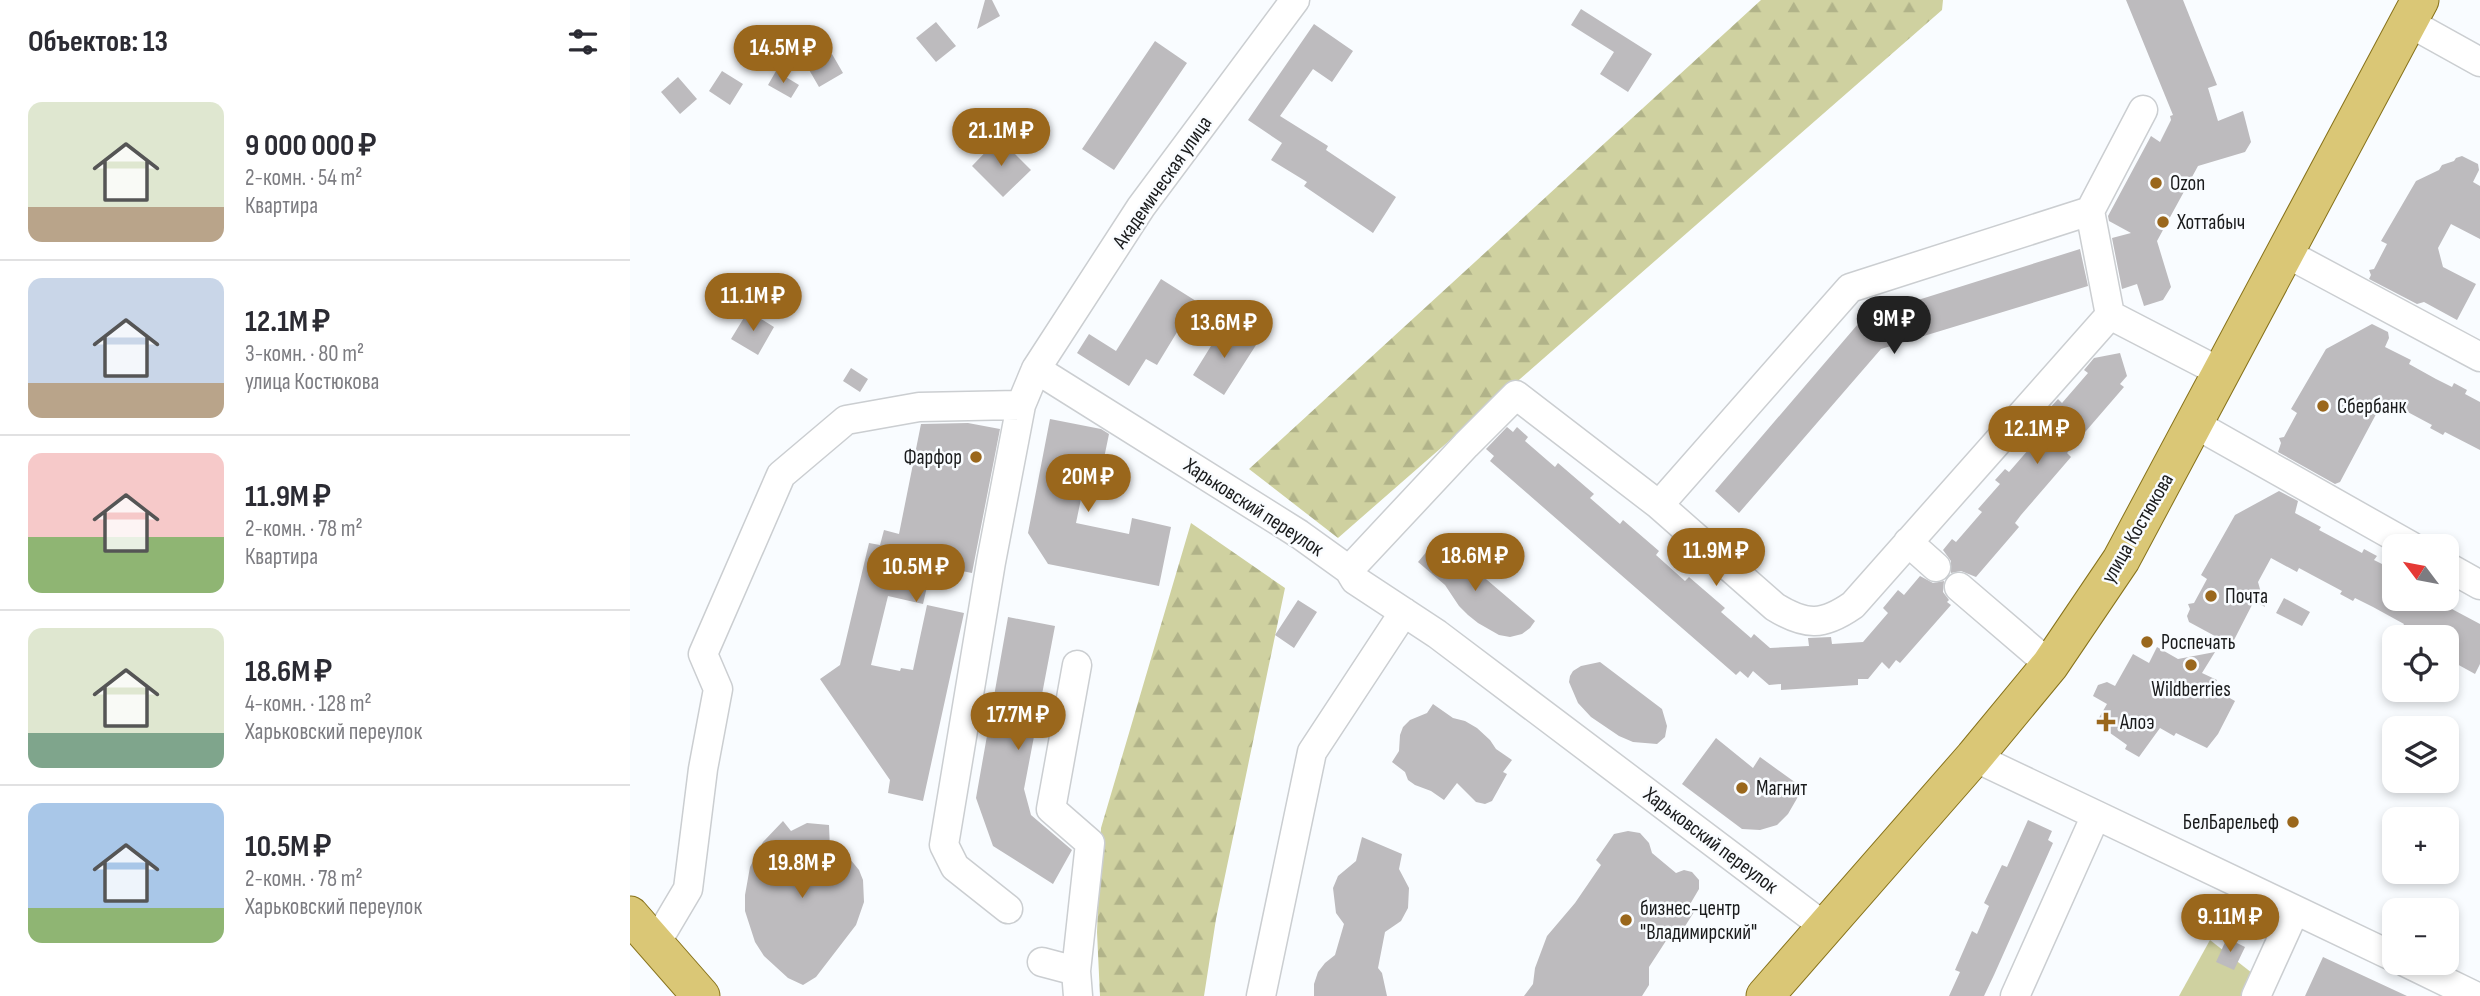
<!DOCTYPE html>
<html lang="ru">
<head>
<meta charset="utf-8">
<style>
  body { margin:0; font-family:"Sofia Sans Condensed",sans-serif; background:#f7f7f7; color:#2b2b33; height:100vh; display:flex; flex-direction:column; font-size:26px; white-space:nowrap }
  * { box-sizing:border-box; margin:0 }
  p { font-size:23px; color:#7c7c81 }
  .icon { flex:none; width:38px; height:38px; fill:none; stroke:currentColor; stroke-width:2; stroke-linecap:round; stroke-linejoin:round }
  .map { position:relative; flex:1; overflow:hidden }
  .panel { display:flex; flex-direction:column; background:#fff; width:630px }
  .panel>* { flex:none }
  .needle { width:46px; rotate:302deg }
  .tools { position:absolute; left:1752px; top:534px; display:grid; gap:14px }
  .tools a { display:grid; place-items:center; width:77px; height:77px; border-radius:14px; background:#fff; box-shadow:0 4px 10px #0003; font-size:35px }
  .price { position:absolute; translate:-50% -60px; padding:0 16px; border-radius:24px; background:#9a671c; color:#fff; font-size:23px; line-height:46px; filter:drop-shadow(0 2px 4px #0008) }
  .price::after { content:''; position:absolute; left:50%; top:42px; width:21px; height:16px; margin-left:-10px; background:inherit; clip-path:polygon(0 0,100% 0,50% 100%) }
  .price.selected { background:#222; color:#fff }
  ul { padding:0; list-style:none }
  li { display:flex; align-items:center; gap:21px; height:175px; padding:0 28px }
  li+li { border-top:2px solid #e1e1e2 }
  li span { display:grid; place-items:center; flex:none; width:196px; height:140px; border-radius:14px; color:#555 }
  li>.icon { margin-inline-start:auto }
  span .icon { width:84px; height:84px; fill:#fffc; stroke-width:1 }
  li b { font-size:30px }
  h2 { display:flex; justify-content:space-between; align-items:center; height:84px; padding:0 28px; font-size:30px }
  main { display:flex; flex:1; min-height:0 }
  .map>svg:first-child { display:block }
  .green { fill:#cfd1a0 }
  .forest { fill:url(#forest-firs) }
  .building { fill:#bdbbbe }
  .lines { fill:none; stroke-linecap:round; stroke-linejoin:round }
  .minor-casing { stroke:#cbced1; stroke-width:31 }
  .major-casing { stroke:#87721b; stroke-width:39 }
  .minor { stroke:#fff; stroke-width:28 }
  .major { stroke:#dac776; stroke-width:37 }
  .poi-dot { fill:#9a671c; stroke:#f9fcff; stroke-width:2.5 }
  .labels { text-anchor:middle; stroke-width:5; stroke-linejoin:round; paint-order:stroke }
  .street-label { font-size:21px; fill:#1a1b1c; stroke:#f9fcff }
  .poi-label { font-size:21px; fill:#1a1b1c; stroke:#f9fcff; text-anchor:start }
</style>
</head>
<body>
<main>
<section class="panel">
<h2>Объектов: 13<svg class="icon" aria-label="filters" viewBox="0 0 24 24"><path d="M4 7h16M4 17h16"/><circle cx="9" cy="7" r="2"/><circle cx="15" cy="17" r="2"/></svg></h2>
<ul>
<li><span style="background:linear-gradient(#dfe7d0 75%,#b9a48a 0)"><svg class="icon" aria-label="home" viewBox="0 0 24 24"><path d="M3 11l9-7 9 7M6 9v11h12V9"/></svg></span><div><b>9 000 000 ₽</b><p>2-комн. · 54 m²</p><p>Квартира</p></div></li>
<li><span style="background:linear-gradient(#c9d6e8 75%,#b9a48a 0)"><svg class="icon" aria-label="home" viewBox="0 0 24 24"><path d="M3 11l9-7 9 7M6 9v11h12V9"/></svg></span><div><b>12.1M ₽</b><p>3-комн. · 80 m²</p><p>улица Костюкова</p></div></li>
<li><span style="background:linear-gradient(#f6c9c9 60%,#8fb573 0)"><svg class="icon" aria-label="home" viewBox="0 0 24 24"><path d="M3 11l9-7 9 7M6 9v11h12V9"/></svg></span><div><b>11.9M ₽</b><p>2-комн. · 78 m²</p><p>Квартира</p></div></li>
<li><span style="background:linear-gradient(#dfe7d0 75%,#7fa58c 0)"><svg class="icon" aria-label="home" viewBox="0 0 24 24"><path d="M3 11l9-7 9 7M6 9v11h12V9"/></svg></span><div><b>18.6M ₽</b><p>4-комн. · 128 m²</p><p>Харьковский переулок</p></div></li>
<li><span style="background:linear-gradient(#a9c7e8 75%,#8fb573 0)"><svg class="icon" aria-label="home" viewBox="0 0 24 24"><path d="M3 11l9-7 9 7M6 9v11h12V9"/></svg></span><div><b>10.5M ₽</b><p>2-комн. · 78 m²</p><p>Харьковский переулок</p></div></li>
</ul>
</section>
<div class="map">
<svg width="1850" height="996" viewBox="0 0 1850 996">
  <defs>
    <pattern id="forest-firs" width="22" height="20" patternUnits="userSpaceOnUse" patternTransform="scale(1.75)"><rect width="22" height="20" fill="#cfd1a0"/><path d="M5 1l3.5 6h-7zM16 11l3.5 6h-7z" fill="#b1b389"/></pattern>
  </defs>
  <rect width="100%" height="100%" fill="#f9fcff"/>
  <path class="green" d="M1580,940L1622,973L1611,996H1549Z"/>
  <path class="forest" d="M1131,0H1313L1312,10L708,538L619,469Z
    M561,523L655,588L586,919L574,996H470L467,932L471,828Z"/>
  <path class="building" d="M355,0H362L370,16L347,29Z
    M1496,0H1553L1587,85L1578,88L1588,121L1613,111L1621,142L1615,152L1568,166L1527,241L1541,287L1533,300L1514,306L1507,284L1492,289L1482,238L1501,233L1479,221L1478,216L1521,136L1530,142L1541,120L1540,116L1543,115Z
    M951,9L1022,54L998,92L970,74L984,52L941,25Z
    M306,22L326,46L306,62L286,38Z
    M684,24L723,51L702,82L683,69L650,116L698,146L696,150L766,197L743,233L674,186L677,182L641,160L652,143L618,120Z
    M525,41L557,63L484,170L452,149Z
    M202,54L213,73L189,87L178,68Z
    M92,71L113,84L100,105L79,91Z
    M146,71L169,85L161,98L138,85Z
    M48,77L67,99L50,114L31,92Z
    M369,138L401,170L373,197L342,166Z
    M1832,156L1848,164L1849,170L1843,182L1850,186V239L1821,224L1808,248L1813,267L1846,284L1827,320L1794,302L1787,304L1739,279L1741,275L1739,270L1744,269L1757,244L1751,241L1786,181L1809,170L1812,165L1824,161L1826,158Z
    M1450,249L1458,286L1251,349L1109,513L1085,491L1234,317Z
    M531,279L566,301L527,365L516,359L499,386L447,353L459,334L486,351Z
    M118,311L144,327L128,355L101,339Z
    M1742,324L1758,332L1759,338L1755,347L1781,360L1779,364L1806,379L1822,387L1824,383L1837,390L1835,394L1850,402V450L1815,432L1813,435L1800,428L1802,425L1759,402L1757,406L1752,403L1710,482L1705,484L1648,452L1651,443L1649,438L1654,437L1667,413L1661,409L1696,349Z
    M594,325L626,345L594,395L563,375Z
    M1490,353L1497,376L1490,384L1494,387L1437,453L1441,457L1391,515L1385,523L1389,527L1346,577L1331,571L1321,573V561L1313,550L1322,539L1326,542L1352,512L1348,509L1370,484L1365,480L1375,469L1379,472L1405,442L1401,439L1422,414L1418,410L1428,399L1432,403L1458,373L1454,370L1464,358Z
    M221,368L238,379L230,392L213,381Z
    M420,419L471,429L479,434L473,463L459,460L446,523L499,534L502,518L541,527L529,586L418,564L398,533Z
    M338,423L370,429L342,573L302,565L293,604L258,596L241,665L270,671L271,668L283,670L297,605L334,613L293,801L258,793L260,780L190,679L210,665L239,543L250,545L254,530L269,534L291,424Z
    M877,427L883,432L887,427L898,437L895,441L925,467L928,463L964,494L960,498L990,524L993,520L1029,551L1026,555L1055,581L1059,577L1095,608L1091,612L1121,638L1124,634L1140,648L1179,646L1178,638L1201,637L1202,644L1233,642L1258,613L1253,608L1268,590L1274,595L1290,576L1303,583L1314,581L1313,592L1319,600L1317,602L1321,605L1270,663L1266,660L1259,669L1252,662L1238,679H1228V685L1151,690V684L1139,685L1123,671L1118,678L1110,671L1106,675L860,461L864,456L856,449Z
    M1649,491L1668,501L1665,513L1691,527L1689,530L1732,553L1734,549L1747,556L1744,560L1764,570V598H1825L1820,608L1850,624V664L1845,674L1816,658V637H1799L1787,631L1785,635L1772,628L1774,624L1743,607L1725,598L1723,601L1710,594L1712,591L1682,575L1669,568L1667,572L1641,558L1628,582L1635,607L1624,601L1604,640L1596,642L1559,622L1557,616L1560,609L1558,604L1564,603L1577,579L1571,575L1605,515Z
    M808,538L905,621L900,628L892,634L880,637L869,635L848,623L838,615L829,606L815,585L788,562Z
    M1654,598L1680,612L1672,626L1646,613Z
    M668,600L687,612L664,648L645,635Z
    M378,617L425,626L394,789L401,815L442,850L423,884L363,846L346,798Z
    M1527,647L1548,659L1585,652L1572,673L1587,680L1582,688L1605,701L1588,734L1577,748L1546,733L1544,736L1530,728L1509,757L1495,749L1497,745L1466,723L1477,704L1463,696L1468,685L1477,682L1485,686L1503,654L1519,663Z
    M970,662L1032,709L1037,726L1035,737L1027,744L1003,742L989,736L961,717L948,703L939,682L940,676L943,671L951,666Z
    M803,704L823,718L835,721L847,728L860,740L866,749L882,760L873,772L877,774L862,801L855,804L846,802L827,783L814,800L801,791L785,785L778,780L775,772L762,762L769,751L770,735L773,727L780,720L797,713Z
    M1086,738L1123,768L1130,757L1173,788L1158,814L1147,825L1130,830L1112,829L1052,784Z
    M1398,820L1422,831L1418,840L1423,843L1364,975L1354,996H1319L1330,972L1325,970L1342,931L1347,934L1359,906L1354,903L1372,865L1377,867Z
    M153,821L161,831L177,823L199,825L200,850L211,852L220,859L229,870L233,880L234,902L226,925L186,977L173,985L158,978L134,956L125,942L115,911V895L120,867L133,842Z
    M998,831L1010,833L1019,843L1022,853L1046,873L1054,870L1062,872L1069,880V889L1059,906L1064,912L1052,931L1045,927L1019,967V985L1012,996H894L903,984L905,968L917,936L945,903L971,865L966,860L984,834Z
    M732,837L772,854L769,869L779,888L778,908L771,921L755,932L748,968L752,973L757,996H684V984L688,972L695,963L705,955L714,924L706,913L703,888L708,876L726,861Z
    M1597,938L1615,947L1604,970L1586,962Z
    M1693,957L1777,996H1675Z"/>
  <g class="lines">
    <defs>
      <path id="minor" d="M1778,22L1850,62
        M1656,253L1850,357
        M1480,315L1460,211L1513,110
        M1480,315L1592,373
        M406,369L511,207L665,0
        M1565,424L1781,546
        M1029,505L1220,288L1460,211
        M1278,542L1306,567
        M1816,566L1850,585
        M719,570L836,445L886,395L1029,505L1145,607C1176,626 1193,626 1223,605L1480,315
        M1329,587L1420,665
        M1344,757L1466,815L1385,996
        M1466,815L1764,957
        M378,909L325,867L314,845L361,562L391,405L406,369L669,534L719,570L725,580L807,634L1195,927
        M29,938L58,889L73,769L88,689L73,654L151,475L216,420L289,407L391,405
        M412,962L446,971L448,996
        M1775,962L1845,996
        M446,971L460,843L421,809L447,665
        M631,996L682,752L774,612
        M1626,996L1665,910"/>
      <path id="major" d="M0,915L71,996
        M1135,996L1344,757L1420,665L1491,560L1790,0"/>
    </defs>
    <use href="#minor" class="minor-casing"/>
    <use href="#major" class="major-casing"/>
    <use href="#minor" class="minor"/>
    <use href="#major" class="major"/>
  </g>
  <g class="poi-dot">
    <circle cx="1526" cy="183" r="7"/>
    <circle cx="1533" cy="222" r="7"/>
    <circle cx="1693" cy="406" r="7"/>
    <circle cx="346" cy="457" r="7"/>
    <circle cx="1581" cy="596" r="7"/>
    <circle cx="1517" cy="642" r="7"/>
    <circle cx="1561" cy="665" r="7"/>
    <path d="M1472.5 711.5h7v7h7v7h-7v7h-7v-7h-7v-7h7z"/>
    <circle cx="1112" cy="788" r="7"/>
    <circle cx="1663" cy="822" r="7"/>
    <circle cx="996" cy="920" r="7"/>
  </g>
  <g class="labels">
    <g class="street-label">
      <text transform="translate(532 182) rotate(-55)" y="7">Академическая улица</text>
      <text transform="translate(624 507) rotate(33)" y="7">Харьковский переулок</text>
      <text transform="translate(1507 528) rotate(-60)" y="7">улица Костюкова</text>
      <text transform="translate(1081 840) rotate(37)" y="7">Харьковский переулок</text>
    </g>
    <g class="poi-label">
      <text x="1540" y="190">Ozon</text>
      <text x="1547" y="229">Хоттабыч</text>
      <text x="1707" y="413">Сбербанк</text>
      <text x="332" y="464" text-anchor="end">Фарфор</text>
      <text x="1595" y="603">Почта</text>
      <text x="1531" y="649">Роспечать</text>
      <text x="1561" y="696" text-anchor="middle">Wildberries</text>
      <text x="1490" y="729">Алоэ</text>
      <text x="1126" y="795">Магнит</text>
      <text x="1649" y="829" text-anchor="end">БелБарельеф</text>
      <text x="1010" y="915">бизнес-центр<tspan x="1010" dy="24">"Владимирский"</tspan></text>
    </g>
  </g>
</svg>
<div class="tools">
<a><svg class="needle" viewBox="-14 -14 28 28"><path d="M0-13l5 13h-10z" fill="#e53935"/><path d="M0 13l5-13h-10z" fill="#7c7c81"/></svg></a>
<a><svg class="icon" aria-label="locate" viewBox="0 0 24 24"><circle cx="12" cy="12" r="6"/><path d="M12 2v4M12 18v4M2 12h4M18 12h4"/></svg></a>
<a><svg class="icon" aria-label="layers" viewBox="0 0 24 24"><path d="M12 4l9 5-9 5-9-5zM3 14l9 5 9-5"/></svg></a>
<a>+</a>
<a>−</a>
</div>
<b class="price" style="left:153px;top:85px">14.5M ₽</b>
<b class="price" style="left:371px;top:168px">21.1M ₽</b>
<b class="price" style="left:123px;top:333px">11.1M ₽</b>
<b class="price selected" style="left:1264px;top:356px">9M ₽</b>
<b class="price" style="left:594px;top:360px">13.6M ₽</b>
<b class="price" style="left:1407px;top:466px">12.1M ₽</b>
<b class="price" style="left:458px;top:514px">20M ₽</b>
<b class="price" style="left:1086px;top:588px">11.9M ₽</b>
<b class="price" style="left:845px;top:593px">18.6M ₽</b>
<b class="price" style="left:286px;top:604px">10.5M ₽</b>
<b class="price" style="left:388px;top:752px">17.7M ₽</b>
<b class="price" style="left:172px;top:900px">19.8M ₽</b>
<b class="price" style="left:1600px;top:954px">9.11M ₽</b>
</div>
</main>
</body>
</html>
